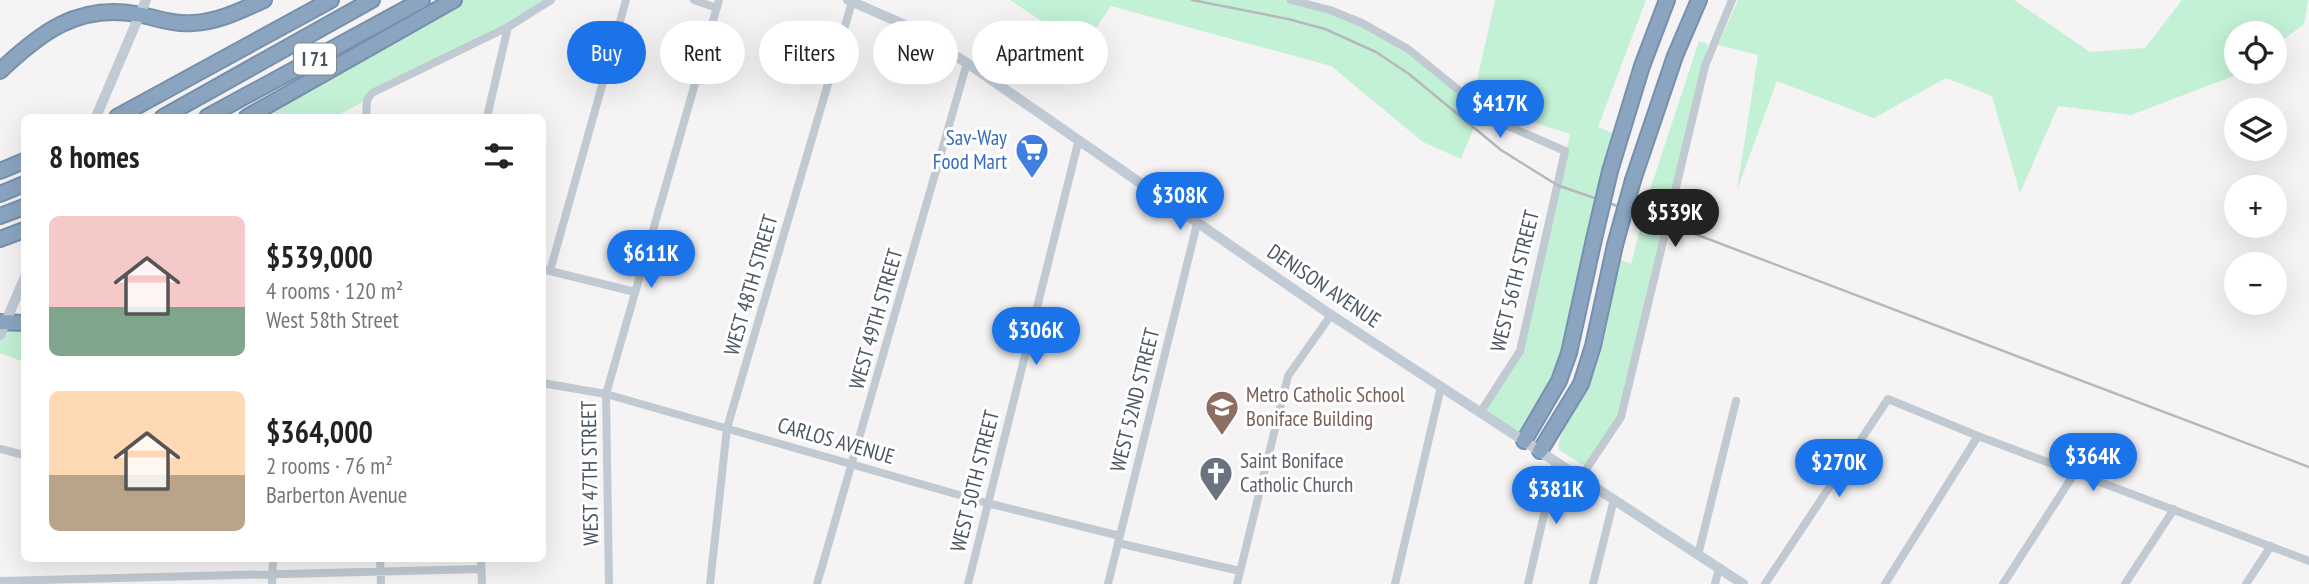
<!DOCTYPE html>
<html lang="en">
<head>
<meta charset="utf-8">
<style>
  body { margin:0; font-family:"PT Sans Narrow",sans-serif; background:#f6f6f6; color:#222; height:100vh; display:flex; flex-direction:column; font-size:26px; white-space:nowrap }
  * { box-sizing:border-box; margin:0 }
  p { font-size:23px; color:#767676 }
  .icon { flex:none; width:38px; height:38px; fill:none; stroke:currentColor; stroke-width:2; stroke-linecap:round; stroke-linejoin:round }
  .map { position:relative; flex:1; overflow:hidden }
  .sheet { position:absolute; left:21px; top:114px; width:525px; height:448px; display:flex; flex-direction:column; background:#fff; border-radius:10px; box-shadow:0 7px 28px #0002 }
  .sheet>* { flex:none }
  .banner { position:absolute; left:567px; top:21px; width:665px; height:63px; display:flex; gap:14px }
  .tools { position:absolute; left:2224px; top:21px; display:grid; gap:14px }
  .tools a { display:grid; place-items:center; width:63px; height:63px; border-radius:50%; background:#fff; box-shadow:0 7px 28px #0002; font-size:35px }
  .price { position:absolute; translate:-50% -60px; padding:0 16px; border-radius:24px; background:#1a73e8; color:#fff; font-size:23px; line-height:46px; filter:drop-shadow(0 2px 4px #0008) }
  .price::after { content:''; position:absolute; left:50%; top:42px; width:21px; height:16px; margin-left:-10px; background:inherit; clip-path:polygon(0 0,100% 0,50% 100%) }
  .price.current { background:#222; color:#fff }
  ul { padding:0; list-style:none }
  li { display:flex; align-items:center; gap:21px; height:175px; padding:0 28px }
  li span { display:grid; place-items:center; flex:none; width:196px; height:140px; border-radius:10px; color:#555 }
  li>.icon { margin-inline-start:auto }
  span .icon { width:84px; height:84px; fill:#fffc; stroke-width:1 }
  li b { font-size:30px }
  h2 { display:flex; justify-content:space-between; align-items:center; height:84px; padding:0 28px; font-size:30px }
  .tag { padding:0 24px; border-radius:32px; background:#fff; box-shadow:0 7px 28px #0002; font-size:24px; line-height:63px }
  .tag.current { background:#1a73e8; color:#fff }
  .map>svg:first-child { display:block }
  .green { fill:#c3f1d5 }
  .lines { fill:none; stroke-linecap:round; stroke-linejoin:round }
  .motorway-casing { stroke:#7690ad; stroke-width:18 }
  .minor { stroke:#c1cad2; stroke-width:8 }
  .secondary { stroke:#c1cbd6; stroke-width:10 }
  .motorway { stroke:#8ba5c1; stroke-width:14 }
  .rail { stroke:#b5b8bd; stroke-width:2.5 }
  .motorway-bridge-casing { stroke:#7690ad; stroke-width:18; stroke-linecap:butt }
  .motorway-bridge { stroke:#8ba5c1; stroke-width:14 }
  .labels { text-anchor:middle; stroke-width:6; stroke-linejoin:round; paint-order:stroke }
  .shield { fill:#fff; stroke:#808990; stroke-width:2 }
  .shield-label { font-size:19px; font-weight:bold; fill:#4a5661 }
  .shop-label { font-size:21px; fill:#366cbe; stroke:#fff; text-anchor:end }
  .street-label { font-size:21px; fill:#4a5661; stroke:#fff }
  .education-label { font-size:21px; fill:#785e54; stroke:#fff; text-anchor:start }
  .worship-label { font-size:21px; fill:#5b616d; stroke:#fff; text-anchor:start }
</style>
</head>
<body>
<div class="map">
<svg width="2309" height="584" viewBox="0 0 2309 584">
  <rect width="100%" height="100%" fill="#f5f3f3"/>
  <path class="green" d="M454,0H551L335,117H267Z
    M1010,0H1291L1330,10L1408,49L1481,110L1461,159L1423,142L1331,66L1111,6L1082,48Z
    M1495,0H1646L1598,127L1620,136L1573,334L1524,441L1480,413L1520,351L1570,134L1527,120L1476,85Z
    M1738,0H2014L2090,52L2145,48L2182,0H2308L2304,24L2275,46V33H2236V72H2242L2239,74L2131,115L2058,106L2020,193L1992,96L1946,78L1874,118L1777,81L1737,190L1758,55L1718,45Z
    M1699,41L1708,44L1617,418L1585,466L1559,450C1558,428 1576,411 1586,392C1606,353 1610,302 1618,259L1631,264L1651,187Z
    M5,323H24V362L0,353V335Z"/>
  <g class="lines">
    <defs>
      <path id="motorway" d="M0,71C40,33 77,4 136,14C155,17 173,25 193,23C218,22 242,10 264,0
        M117,117L331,0
        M163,117L372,0
        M207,117L422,0
        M247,117L454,0
        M0,171L24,161
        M1610,171L1642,66L1667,0
        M1633,180L1675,56L1699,0
        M0,194L24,184
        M0,216L24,207
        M0,239L24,230
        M0,322L24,323
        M1524,441L1559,381L1569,353L1594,239
        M1540,451L1581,384L1593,346L1615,245"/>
    </defs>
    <use href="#motorway" class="motorway-casing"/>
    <path class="minor" d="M694,0L717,8
      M1291,0L1330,10L1362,23L1408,49L1497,121L1565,151L1520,351L1480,413
      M366,117L367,100L372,93L508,27L551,0
      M487,117L508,27
      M542,269L635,292
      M550,271L626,0
      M542,383L606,394L987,503L1120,536
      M0,449L24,455
      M1581,477L1621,417L1705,66L1732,0
      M1118,543L1240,571
      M1698,555L1736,401
      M380,558L381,584
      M481,558L482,584
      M0,581L481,569
      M272,584L273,558
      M609,584L606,394L719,0
      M710,584L727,428L852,2
      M817,584L967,63
      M968,584L1078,143
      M1108,584L1197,224
      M1237,584L1288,376L1331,315
      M1395,584L1441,387
      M1528,584L1556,462
      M1593,584L1614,499
      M1715,584L1719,568
      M1765,584L1888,399L1978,436L2309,561
      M1885,584L1978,436
      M2003,584L2076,471
      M2125,584L2174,509
      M2246,584L2271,546"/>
    <path class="secondary" d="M848,0L903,24L967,63L1331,315L1743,584
      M96,117L146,0
      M0,335L24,279"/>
    <use href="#motorway" class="motorway"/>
    <path class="rail" d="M1192,0L1288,19L1325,29L1376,52L1409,74L1501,150L1557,185L1666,223L2309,467"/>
    <defs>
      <path id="motorway-bridge" d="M1594,239L1610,171
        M1615,245L1633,180"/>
    </defs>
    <use href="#motorway-bridge" class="motorway-bridge-casing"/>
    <use href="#motorway-bridge" class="motorway-bridge"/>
  </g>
  <defs>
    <symbol id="supermarket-pin" viewBox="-11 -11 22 30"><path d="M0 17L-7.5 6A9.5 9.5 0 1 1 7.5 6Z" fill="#3f7fe0" stroke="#fff"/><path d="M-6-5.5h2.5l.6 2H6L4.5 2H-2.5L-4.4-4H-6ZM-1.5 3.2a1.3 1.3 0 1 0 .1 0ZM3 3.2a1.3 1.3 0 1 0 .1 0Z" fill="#fff"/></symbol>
    <symbol id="school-pin" viewBox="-11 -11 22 30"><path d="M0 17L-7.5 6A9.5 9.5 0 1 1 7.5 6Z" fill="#8d6e63" stroke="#fff"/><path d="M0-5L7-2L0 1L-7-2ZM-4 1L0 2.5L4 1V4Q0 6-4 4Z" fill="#fff"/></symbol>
    <symbol id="church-pin" viewBox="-11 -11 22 30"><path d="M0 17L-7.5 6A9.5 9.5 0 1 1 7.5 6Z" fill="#6b7280" stroke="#fff"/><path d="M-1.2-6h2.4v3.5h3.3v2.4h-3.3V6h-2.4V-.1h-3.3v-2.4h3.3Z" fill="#fff"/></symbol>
  </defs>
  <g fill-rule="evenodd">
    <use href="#supermarket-pin" x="1013" y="131" width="38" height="52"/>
    <use href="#school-pin" x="1203" y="388" width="38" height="52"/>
    <use href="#church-pin" x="1197" y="454" width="38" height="52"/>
  </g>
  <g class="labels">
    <rect class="shield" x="294" y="43.5" width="42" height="31" rx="5"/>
    <g class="shield-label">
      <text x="315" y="66">I 71</text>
    </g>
    <g class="shop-label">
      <text x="1007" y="145">Sav-Way<tspan x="1007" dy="24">Food Mart</tspan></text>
    </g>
    <g class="street-label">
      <text transform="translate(1515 281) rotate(-76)" y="7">WEST 56TH STREET</text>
      <text transform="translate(751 285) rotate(-74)" y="7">WEST 48TH STREET</text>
      <text transform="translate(1324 286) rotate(34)" y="7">DENISON AVENUE</text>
      <text transform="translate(876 319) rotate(-74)" y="7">WEST 49TH STREET</text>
      <text transform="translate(1135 400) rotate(-76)" y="7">WEST 52ND STREET</text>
      <text transform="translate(836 441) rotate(16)" y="7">CARLOS AVENUE</text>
      <text transform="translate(590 473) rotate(-91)" y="7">WEST 47TH STREET</text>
      <text transform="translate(975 481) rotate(-76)" y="7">WEST 50TH STREET</text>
    </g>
    <g class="education-label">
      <text x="1246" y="402">Metro Catholic School<tspan x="1246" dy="24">Boniface Building</tspan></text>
    </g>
    <g class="worship-label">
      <text x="1240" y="468">Saint Boniface<tspan x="1240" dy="24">Catholic Church</tspan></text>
    </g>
  </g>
</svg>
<div class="tools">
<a><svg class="icon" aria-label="locate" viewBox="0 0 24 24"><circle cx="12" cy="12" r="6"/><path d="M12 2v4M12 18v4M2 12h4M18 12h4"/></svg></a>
<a><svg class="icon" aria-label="layers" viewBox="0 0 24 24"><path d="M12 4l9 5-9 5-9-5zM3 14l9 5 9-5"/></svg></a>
<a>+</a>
<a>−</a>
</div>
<b class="price" style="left:1500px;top:140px">$417K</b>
<b class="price" style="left:1180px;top:232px">$308K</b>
<b class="price current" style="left:1675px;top:249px">$539K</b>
<b class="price" style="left:651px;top:290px">$611K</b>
<b class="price" style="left:1036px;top:367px">$306K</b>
<b class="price" style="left:2093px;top:493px">$364K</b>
<b class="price" style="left:1839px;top:499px">$270K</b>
<b class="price" style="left:1556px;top:526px">$381K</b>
<div class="banner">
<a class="tag current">Buy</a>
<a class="tag">Rent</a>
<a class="tag">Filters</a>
<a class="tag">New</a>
<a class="tag">Apartment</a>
</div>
<section class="sheet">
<h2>8 homes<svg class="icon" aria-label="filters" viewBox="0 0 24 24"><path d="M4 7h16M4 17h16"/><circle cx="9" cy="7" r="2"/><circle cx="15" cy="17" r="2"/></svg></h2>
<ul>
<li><span style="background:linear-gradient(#f6c9c9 65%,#7fa58c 0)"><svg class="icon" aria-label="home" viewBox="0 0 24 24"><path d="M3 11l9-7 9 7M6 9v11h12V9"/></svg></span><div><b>$539,000</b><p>4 rooms · 120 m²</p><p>West 58th Street</p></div></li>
<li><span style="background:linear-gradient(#ffd9b3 60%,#b9a48a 0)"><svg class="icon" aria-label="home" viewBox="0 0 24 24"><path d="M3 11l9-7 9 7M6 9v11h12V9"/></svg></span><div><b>$364,000</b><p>2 rooms · 76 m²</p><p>Barberton Avenue</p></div></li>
</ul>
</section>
</div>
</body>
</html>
